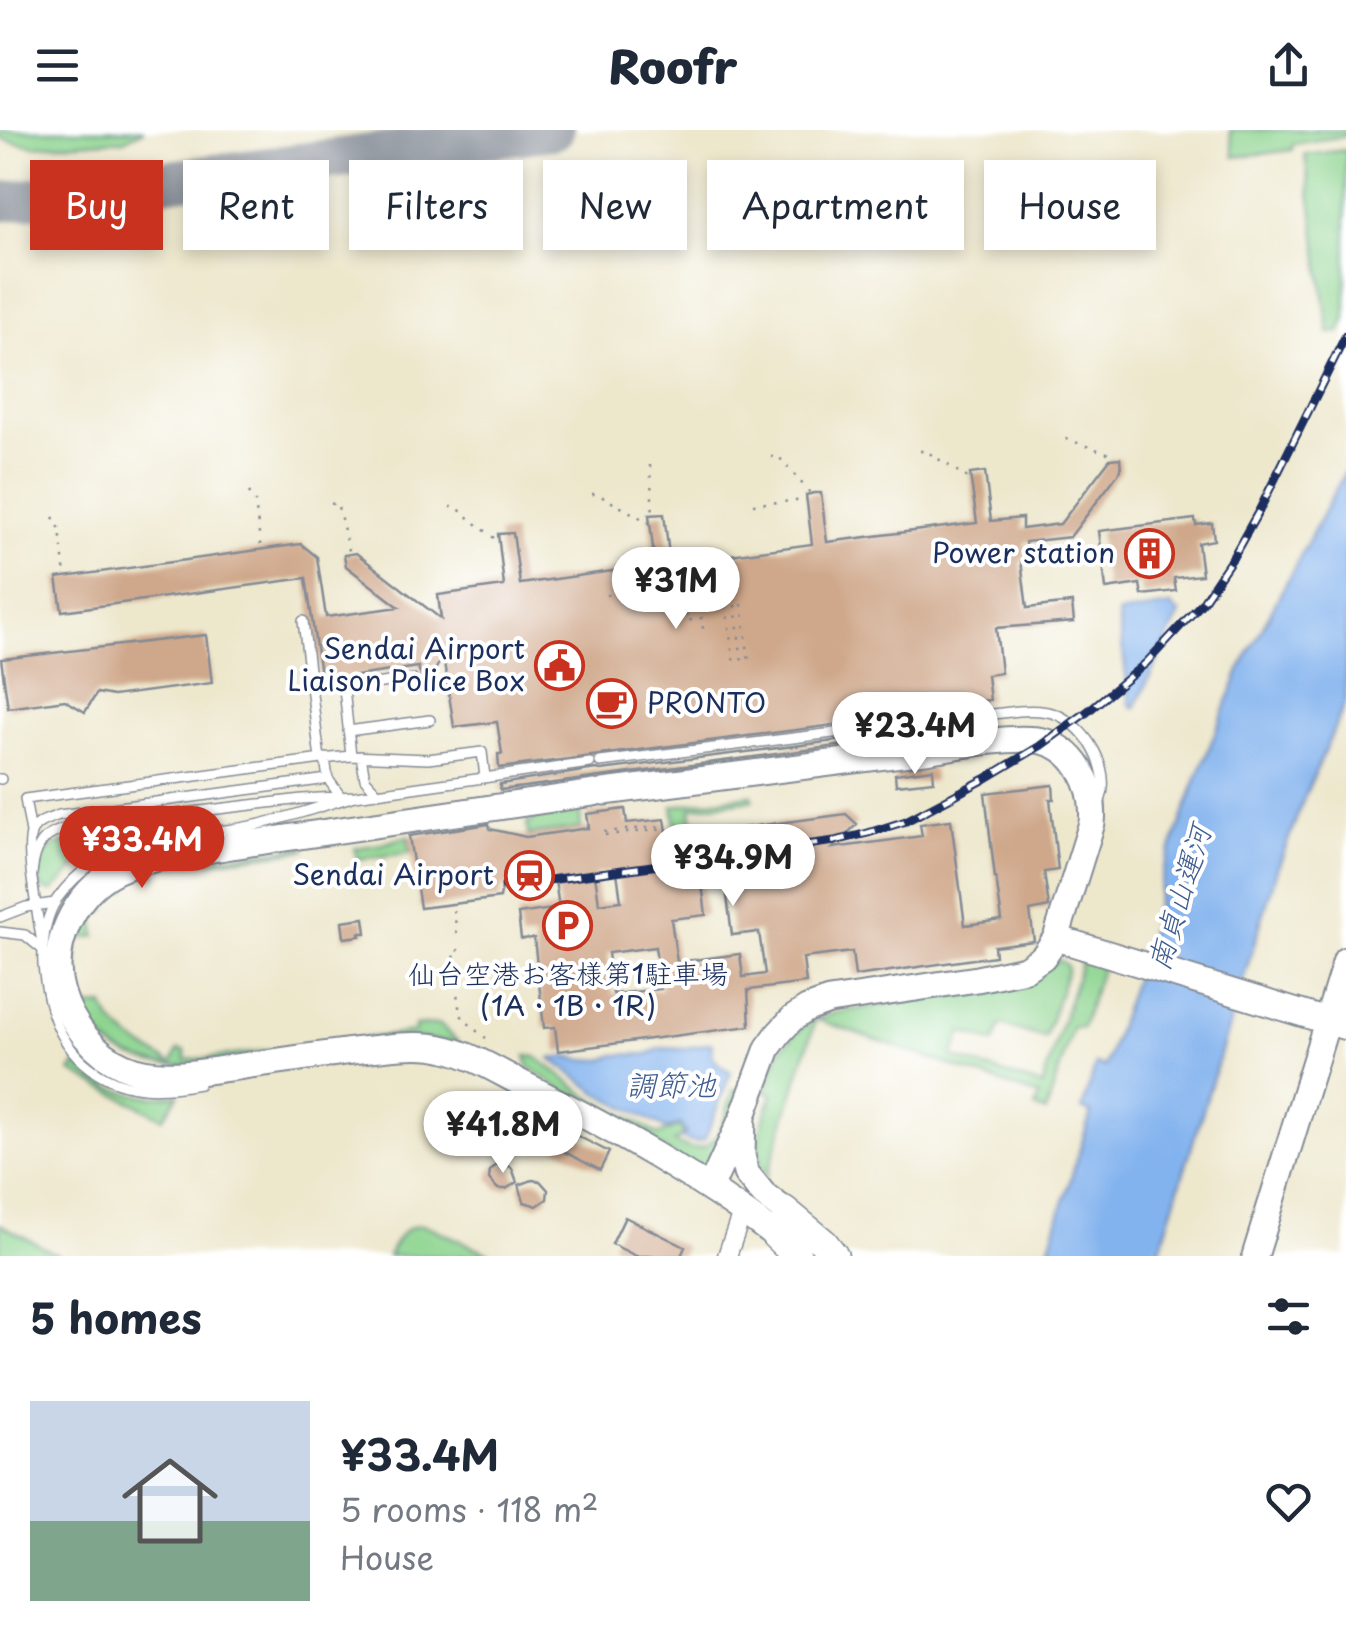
<!DOCTYPE html>
<html lang="en">
<head>
<meta charset="utf-8">
<style>
  body { margin:0; font-family:"Playpen Sans","Klee One",sans-serif; background:#f6f6f7; color:#1f2937; height:100vh; display:flex; flex-direction:column; font-size:38px; white-space:nowrap }
  * { box-sizing:border-box; margin:0 }
  p { font-size:32px; color:#747a83 }
  .icon { flex:none; width:55px; height:55px; fill:none; stroke:currentColor; stroke-width:2; stroke-linecap:round; stroke-linejoin:round }
  .map { position:relative; height:1126px; overflow:hidden }
  .sheet { display:flex; flex-direction:column; background:#fff; flex:1 }
  .sheet>* { flex:none }
  .hud { position:absolute; left:30px; top:30px; width:1288px; height:90px; display:flex; gap:20px }
  .price { position:absolute; translate:-50% -85px; padding:0 22px; border-radius:35px; background:#fff; color:#222; font-size:32px; line-height:65px; filter:drop-shadow(0 2px 5px #0008) }
  .price::after { content:''; position:absolute; left:50%; top:60px; width:30px; height:22px; margin-left:-15px; background:inherit; clip-path:polygon(0 0,100% 0,50% 100%) }
  .price.selected { background:#c8321e; color:#fff }
  ul { padding:0; list-style:none }
  li { display:flex; align-items:center; gap:30px; height:250px; padding:0 30px }
  li+li { border-top:2px solid #e0e1e3 }
  li span { display:grid; place-items:center; flex:none; width:280px; height:200px; border-radius:0px; color:#555 }
  li>.icon { margin-inline-start:auto }
  span .icon { width:120px; height:120px; fill:#fffc; stroke-width:1 }
  li b { font-size:42px }
  h2 { display:flex; justify-content:space-between; align-items:center; height:120px; padding:0 30px; font-size:42px }
  .chip { padding:0 35px; border-radius:0px; background:#fff; box-shadow:0 5px 15px #0003; font-size:35px; line-height:90px }
  .chip.selected { background:#c8321e; color:#fff }
  header { display:flex; justify-content:space-between; align-items:center; height:130px; padding:0 30px; background:#fff; font-size:45px; font-weight:800 }
  .map>svg:first-child { display:block }
  .green { fill:#8dd48f; stroke:#548276; stroke-width:2.5 }
  .water { fill:#83b3ee; stroke:#4f71a6; stroke-width:2.5 }
  .lines { fill:none; stroke-linecap:round; stroke-linejoin:round }
  .taxiway { stroke:#848b95; stroke-width:40 }
  .building { fill:#cfa78a; fill-rule:evenodd }
  .lane-casing { stroke:#848b95; stroke-width:12 }
  .street-casing { stroke:#848b95; stroke-width:21 }
  .secondary-casing { stroke:#848b95; stroke-width:29 }
  .primary-casing { stroke:#848b95; stroke-width:31 }
  .path { stroke:#848b95; stroke-width:2.5; stroke-dasharray:2.5 8; stroke-linecap:butt }
  .lane { stroke:#fff; stroke-width:9 }
  .street { stroke:#fff; stroke-width:18 }
  .secondary { stroke:#fff; stroke-width:25 }
  .primary { stroke:#fff; stroke-width:28 }
  .rail-casing { stroke:#1b2f5e; stroke-width:9 }
  .rail { stroke:#fff; stroke-width:5; stroke-dasharray:15; stroke-linecap:butt }
  .labels { text-anchor:middle; stroke-width:8; stroke-linejoin:round; paint-order:stroke }
  .poi-label { font-size:28px; fill:#1b2f5e; stroke:#fff; text-anchor:end }
  .water-label { font-size:30px; font-style:italic; fill:#3f5d90; stroke:#fff }
</style>
</head>
<body>
<header><svg class="icon" aria-label="menu" viewBox="0 0 24 24"><path d="M4 6h16M4 12h16M4 18h16"/></svg>Roofr<svg class="icon" aria-label="share" viewBox="0 0 24 24"><path d="M12 15V3M7 8l5-5 5 5M5 13v7h14v-7"/></svg></header>
<div class="map">
<svg width="1346" height="1126" viewBox="0 0 1346 1126">
  <rect width="100%" height="100%" fill="#fff"/>
  <filter id="ink" filterUnits="userSpaceOnUse"><feTurbulence type="fractalNoise" baseFrequency=".01" numOctaves="2"/><feDisplacementMap in="SourceGraphic" scale="20" xChannelSelector="R" yChannelSelector="G"/><feConvolveMatrix kernelMatrix="1 2 1 2 8 2 1 2 1" color-interpolation-filters="sRGB"/></filter>
  <filter id="wash" filterUnits="userSpaceOnUse"><feTurbulence type="fractalNoise" baseFrequency=".0048" numOctaves="4" result="noise"/><feDisplacementMap in="SourceGraphic" scale="40" xChannelSelector="R" yChannelSelector="G"/><feGaussianBlur stdDeviation="2.25" result="paint"/><feColorMatrix in="noise" values="0 0 0 0 0 0 0 0 0 0 0 0 0 0 0 0 0 1.4 0 .05"/><feComposite in="paint" operator="in"/></filter>
  <g filter="url(#wash)">
    <rect width="100%" height="100%" fill="#ede7cc"/>
    <path class="green" d="M0,0H144L124,10L33,16L0,9Z
      M1230,0H1346V6L1293,14L1292,20L1234,27Z
      M1346,20V189L1340,202L1329,203L1305,25Z
      M752,665L753,670L691,678L694,704L677,706L673,676Z
      M580,682L581,698L528,705L527,694L539,687Z
      M249,690V693L118,711L82,731L53,761L45,760L39,754C39,736 40,724 57,714Z
      M408,706L410,723L357,729L355,718L382,714Z
      M304,717L305,720L157,739V745L126,748V760L105,762L106,780L94,782L96,806L75,809L82,877L104,876C112,904 149,919 172,934L178,920L185,921L186,930L218,927L415,902V896L439,894L458,912C441,913 423,907 405,908C390,908 375,912 360,914C322,919 284,924 247,929C213,934 174,940 141,930C108,921 82,897 73,864C61,819 83,769 124,748C135,742 149,740 161,738C208,727 256,723 304,717Z
      M1082,829L1102,836L1082,898L1073,897L1046,982L1035,978L1039,966L816,889L767,1046C748,1019 763,992 773,964L765,961L781,919L803,896L816,889L838,882L943,866L1004,859L1033,848L1054,832L1060,830L1066,835L1067,840L1045,908L1001,895L994,913L962,902L953,927L1042,956Z
      M526,926L536,927L588,966L659,1005L679,996L684,1004L674,1012C717,1036 723,990 734,959L743,962L712,1034C690,1041 672,1024 653,1013L654,1010L644,1004L573,968L528,936Z
      M76,934C104,961 141,971 179,964L163,988L71,942Z
      M0,1094L60,1126H0Z
      M422,1095L430,1097L495,1126H388C396,1110 403,1096 422,1095Z"/>
    <path class="water" d="M1346,340V572L1306,663L1277,740L1158,1126H1047L1091,983L1082,979L1096,934L1105,937L1151,799L1164,739L1194,656L1241,538Z
      M1171,476L1180,483L1135,578L1130,574L1118,484Z
      M710,913L712,915C710,932 720,935 731,942L705,1009C696,1014 691,1012 681,1008L686,1003L680,994L667,999L598,963L551,929L568,926L578,929L603,930L615,925L647,924L662,918L682,919Z"/>
    <g class="lines">
      <path class="taxiway" d="M0,72L554,0"/>
    </g>
    <g id="blocks">
      <path class="building" d="M1120,328L1121,340L1070,407L1025,412L1027,428L1022,429L1021,431L1027,478L1072,473L1074,492L996,498L1001,543L987,545L990,570L881,585V589L499,638L498,624H502L497,592L454,597L443,526L425,558L418,537L321,551L306,448L62,481L57,448L301,414L317,427L326,487L399,477L346,436L344,425L356,423L441,489L438,465L504,456L498,404L513,403L520,454L655,435L649,385L664,384L670,433L812,414L806,365L814,363H821L827,412L977,393L970,344L985,342L991,391L1022,388V399L1060,394L1110,329Z
        M1195,389L1196,395L1212,393L1214,410L1198,413L1202,445L1174,448L1176,461L1142,465L1140,454L1106,459L1099,401Z
        M206,505L212,553L113,566L97,563L85,582L65,570L8,578L1,529Z
        M883,605L884,610L500,660V654L596,639L601,640Z
        M933,639L934,651L896,655L895,644Z
        M1053,655L1054,669H1050L1058,740L1044,742L1049,777L1030,781L1034,811L994,816L995,826L855,846L852,822L803,828L806,853L748,860L750,896L558,921L555,897L544,898L534,808L521,809L518,784L559,778L555,750L502,757L500,768L420,778L409,706L489,694L490,699L526,707L589,698L587,684L625,679L627,693L665,689L668,708L846,684L857,694L833,718L922,706L920,694L951,690L965,795L1002,790L996,748H995L985,663ZM722,728L732,805L759,802L765,844L743,847L740,824L677,832L671,789L706,785L699,731ZM617,742L621,771L599,774L595,744ZM655,817L661,859L613,864L608,823Z
        M364,788L366,803H359L360,806L344,808L342,791Z
        M558,996L609,1022L600,1040L549,1014Z
        M504,1033L512,1038L517,1052L506,1059H498L489,1049L490,1041L496,1035Z
        M532,1050L540,1051L548,1060L547,1069L537,1076L524,1072L519,1055Z
        M625,1087L685,1117L681,1126H636L612,1114Z"/>
    </g>
  </g>
  <g filter="url(#ink)">
    <use href="#blocks" fill-opacity="0" stroke="#848b95" stroke-width="2.5"/>
    <g class="lines">
      <defs>
        <path id="lane" d="M303,491L320,629
          M916,593L1019,581C1032,580 1046,580 1058,585C1088,599 1112,640 1100,671
          M348,601L430,590
          M351,626L344,558L412,549
          M361,626L365,649L377,662
          M325,628L328,649L341,667
          M600,632L906,594
          M0,649H1
          M31,703L25,669L322,629L351,626L428,629L482,622L485,647
          M32,744C35,713 44,703 74,696L302,669L355,666L590,633
          M0,787L26,777L55,773
          M0,802L25,805L42,819
          M41,807C38,785 24,717 32,701C38,691 49,689 59,685L328,649
          M199,954C171,959 143,962 116,952C64,931 48,886 43,835C42,813 45,788 57,769C67,755 82,741 96,731C140,700 200,707 251,696C286,689 321,676 355,666"/>
        <path id="street" d="M727,1126L743,1080"/>
        <path id="secondary" d="M604,662L909,623
          M594,663C489,678 384,693 279,709C249,713 219,718 189,723C164,727 139,730 116,741C74,762 48,818 62,863C71,894 94,923 124,936C160,952 205,941 243,936C296,929 349,920 401,916C415,915 432,915 446,919C475,926 502,944 529,957C614,1000 699,1047 775,1105
          M1056,808L1346,897
          M710,1058L739,995
          M784,1080L764,1065L746,1043L742,1025L743,986L768,918L779,903L792,889L807,879L829,871L977,849L1025,839L1043,827L1056,808L1092,693C1096,657 1076,615 1037,610C1007,606 951,617 919,622
          M1255,1126L1346,830"/>
        <path id="primary" d="M784,1080L824,1113L834,1126
          M775,1105L797,1126"/>
      </defs>
      <use href="#lane" class="lane-casing"/>
      <use href="#street" class="street-casing"/>
      <use href="#secondary" class="secondary-casing"/>
      <use href="#primary" class="primary-casing"/>
      <path class="path" d="M1066,309L1113,325V329
        M920,321H926L971,350
        M771,327L778,326L811,364
        M650,335L653,385
        M249,362L255,372L261,420
        M592,364H597L650,393
        M331,374L337,373L350,424
        M753,374L807,370
        M450,377H456L499,412
        M53,387L60,399L65,447
        M606,465L682,455L687,491L702,488L703,499
        M742,474L749,532
        M735,475L742,533
        M726,476L734,534
        M604,702L666,696
        M605,705L667,699
        M454,780L457,806
        M458,819L459,826L452,827L460,884L474,899L486,908"/>
      <use href="#lane" class="lane"/>
      <use href="#street" class="street"/>
      <use href="#secondary" class="secondary"/>
      <use href="#primary" class="primary"/>
      <defs>
        <path id="rail" d="M505,756L835,711L868,703L906,691L985,649L1040,616L1087,582L1146,533L1202,473L1233,427L1260,379L1346,205"/>
      </defs>
      <use href="#rail" class="rail-casing"/>
      <use href="#rail" class="rail"/>
    </g>
  </g>
  <defs>
    <symbol id="building-ring" viewBox="-11 -11 22 22"><circle r="9.5" fill="#fff" stroke="#c8321e" stroke-width="1.5"/><path d="M-4-6H4V6H1V3H-1V6H-4ZM-2.5-4.3h1.7v1.8h-1.7ZM.8-4.3h1.7v1.8H.8ZM-2.5-1h1.7V.8h-1.7ZM.8-1h1.7V.8H.8Z" fill="#c8321e"/></symbol>
    <symbol id="civic-ring" viewBox="-11 -11 22 22"><circle r="9.5" fill="#fff" stroke="#c8321e" stroke-width="1.5"/><path d="M-.6-6.5H3V-4.5H.6V-3L4-1V1h2V6H-6V1h2V-1L-.6-3ZM-1.2 2.5V6h2.4V2.5Z" fill="#c8321e"/></symbol>
    <symbol id="cafe-ring" viewBox="-11 -11 22 22"><circle r="9.5" fill="#fff" stroke="#c8321e" stroke-width="1.5"/><path d="M-5.5-4.5H6V0H3Q3 3.5 0 3.5H-2.5Q-5.5 3.5-5.5 0ZM3-3.2v2h1.7v-2ZM-6 4.5H4V6H-6Z" fill="#c8321e"/></symbol>
    <symbol id="station-ring" viewBox="-11 -11 22 22"><circle r="9.5" fill="#fff" stroke="#c8321e" stroke-width="1.5"/><path d="M-3-6H3Q5-6 5-4V2Q5 4 3 4L4.5 6H3L1.5 4h-3L-3 6H-4.5L-3 4Q-5 4-5 2V-4Q-5-6-3-6ZM-3.5-4v3h7v-3ZM-3.5 1v1.5H-2V1ZM2 1v1.5H3.5V1Z" fill="#c8321e"/></symbol>
    <symbol id="parking-ring" viewBox="-11 -11 22 22"><circle r="9.5" fill="#fff" stroke="#c8321e" stroke-width="1.5"/><path d="M-3.5-5.5H1a3.5 3.5 0 0 1 0 7H-1V5.5H-3.5ZM-1-3.4V-.6H.8a1.4 1.4 0 0 0 0-2.8Z" fill="#c8321e"/></symbol>
  </defs>
  <g fill-rule="evenodd">
    <use href="#building-ring" x="1122" y="396" width="55" height="55"/>
    <use href="#civic-ring" x="532" y="508" width="55" height="55"/>
    <use href="#cafe-ring" x="584" y="546" width="55" height="55"/>
    <use href="#station-ring" x="502" y="718" width="55" height="55"/>
    <use href="#parking-ring" x="540" y="768" width="55" height="55"/>
  </g>
  <g class="labels">
    <g class="poi-label">
      <text x="1115" y="433">Power station</text>
      <text x="525" y="529">Sendai Airport<tspan x="525" dy="32">Liaison Police Box</tspan></text>
      <text x="647" y="583" text-anchor="start">PRONTO</text>
      <text x="494" y="755">Sendai Airport</text>
      <text x="568" y="854" text-anchor="middle">仙台空港お客様第1駐車場<tspan x="568" dy="32">(1A・1B・1R)</tspan></text>
    </g>
    <g class="water-label">
      <text transform="translate(1180 768) rotate(-73)" y="10">南貞山運河</text>
      <text x="671" y="966">調節池</text>
    </g>
  </g>
</svg>
<b class="price" style="left:676px;top:502px">¥31M</b>
<b class="price" style="left:915px;top:647px">¥23.4M</b>
<b class="price selected" style="left:142px;top:761px">¥33.4M</b>
<b class="price" style="left:733px;top:779px">¥34.9M</b>
<b class="price" style="left:503px;top:1046px">¥41.8M</b>
<div class="hud">
<a class="chip selected">Buy</a>
<a class="chip">Rent</a>
<a class="chip">Filters</a>
<a class="chip">New</a>
<a class="chip">Apartment</a>
<a class="chip">House</a>
</div>
</div>
<section class="sheet">
<h2>5 homes<svg class="icon" aria-label="filters" viewBox="0 0 24 24"><path d="M4 7h16M4 17h16"/><circle cx="9" cy="7" r="2"/><circle cx="15" cy="17" r="2"/></svg></h2>
<ul>
<li><span style="background:linear-gradient(#c9d6e8 60%,#7fa58c 0)"><svg class="icon" aria-label="home" viewBox="0 0 24 24"><path d="M3 11l9-7 9 7M6 9v11h12V9"/></svg></span><div><b>¥33.4M</b><p>5 rooms · 118 m²</p><p>House</p></div><svg class="icon" aria-label="heart" viewBox="0 0 24 24"><path d="M12 20l-8-8c-3-5 5-10 8-4 3-6 11-1 8 4z"/></svg></li>
</ul>
</section>
</body>
</html>
